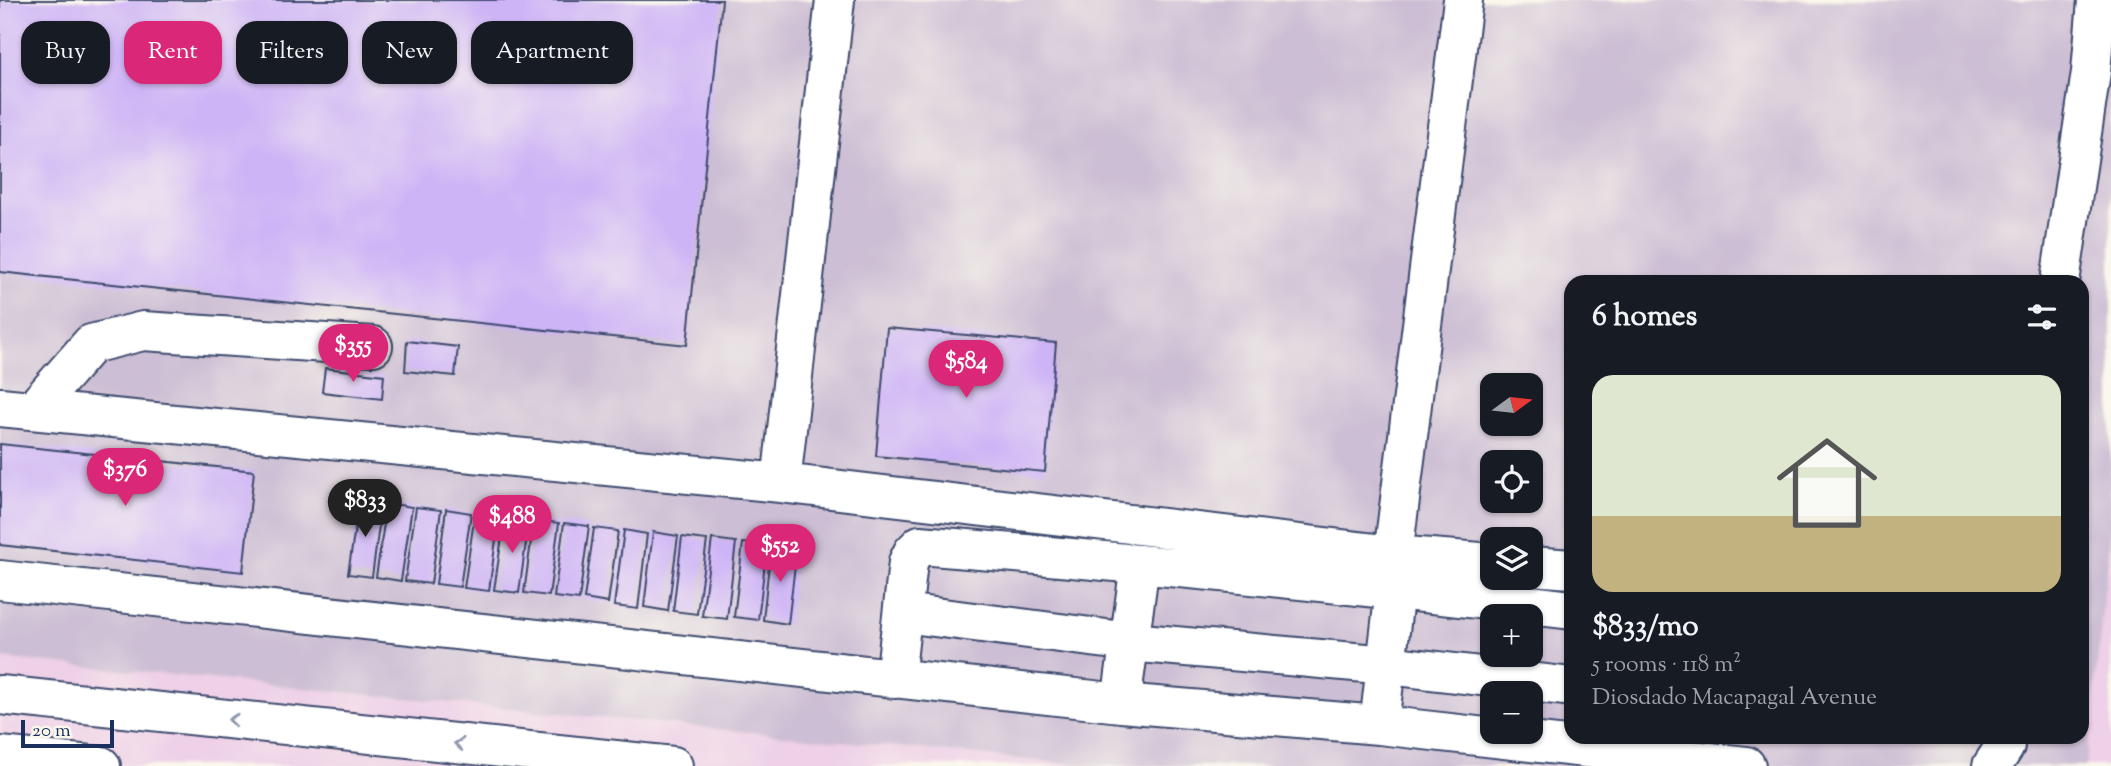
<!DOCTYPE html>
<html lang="en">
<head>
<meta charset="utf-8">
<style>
  body { margin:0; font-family:"Sorts Mill Goudy",serif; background:#242831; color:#f1f3f6; height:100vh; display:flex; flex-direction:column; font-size:26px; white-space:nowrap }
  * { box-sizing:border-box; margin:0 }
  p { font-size:23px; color:#9ea1a6 }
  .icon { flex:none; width:38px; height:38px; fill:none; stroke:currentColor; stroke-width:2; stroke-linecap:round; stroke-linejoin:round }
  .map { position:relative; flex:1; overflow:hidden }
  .drawer { position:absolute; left:1564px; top:275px; width:525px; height:469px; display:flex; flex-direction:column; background:#171b24; border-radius:21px; box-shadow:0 2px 5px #0004 }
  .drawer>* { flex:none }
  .hud { position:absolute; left:21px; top:21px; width:665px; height:63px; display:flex; gap:14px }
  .needle { width:46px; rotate:75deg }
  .fabs { position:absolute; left:1480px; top:373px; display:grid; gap:14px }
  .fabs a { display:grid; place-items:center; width:63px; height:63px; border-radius:14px; background:#171b24; box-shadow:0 2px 5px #0004; font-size:35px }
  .scale { position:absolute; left:21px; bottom:18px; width:93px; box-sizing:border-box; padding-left:7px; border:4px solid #1b2f5e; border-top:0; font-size:19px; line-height:24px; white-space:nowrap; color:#1b2f5e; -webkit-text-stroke:5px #fbf7ec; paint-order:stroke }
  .price { position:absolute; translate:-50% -60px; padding:0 16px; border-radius:24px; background:#db2777; color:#fff; font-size:23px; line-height:46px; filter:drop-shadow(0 2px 4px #0008) }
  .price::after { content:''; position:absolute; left:50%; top:42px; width:21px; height:16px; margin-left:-10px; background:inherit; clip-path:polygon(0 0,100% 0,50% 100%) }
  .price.active { background:#222; color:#fff }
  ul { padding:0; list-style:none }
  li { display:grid; align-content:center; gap:14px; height:371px; padding:0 28px }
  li+li { border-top:2px solid #363941 }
  li span { display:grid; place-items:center; height:217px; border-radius:21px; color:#555 }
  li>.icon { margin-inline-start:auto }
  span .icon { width:126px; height:126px; fill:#fffc; stroke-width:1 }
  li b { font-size:30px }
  h2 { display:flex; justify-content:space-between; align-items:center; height:84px; padding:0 28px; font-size:30px }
  .tag { padding:0 24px; border-radius:21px; background:#171b24; box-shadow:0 2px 5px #0004; font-size:24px; line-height:63px }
  .tag.active { background:#db2777; color:#fff }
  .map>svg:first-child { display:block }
  .built { fill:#eed0e8 }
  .industrial { fill:#ccbed4; fill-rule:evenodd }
  .building { fill:#cdb4f6 }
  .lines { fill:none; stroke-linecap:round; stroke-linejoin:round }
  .minor-casing { stroke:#3c496d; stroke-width:42 }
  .major-casing { stroke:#3c496d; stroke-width:42 }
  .minor { stroke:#fff; stroke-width:38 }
  .major { stroke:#fff; stroke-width:38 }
  .oneway { stroke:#8d97ae }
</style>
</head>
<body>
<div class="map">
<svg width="2111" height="766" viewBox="0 0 2111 766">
  <rect width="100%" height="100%" fill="#fbf7ec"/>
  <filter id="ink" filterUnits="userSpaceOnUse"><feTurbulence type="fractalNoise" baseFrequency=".0143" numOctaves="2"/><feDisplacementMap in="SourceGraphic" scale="14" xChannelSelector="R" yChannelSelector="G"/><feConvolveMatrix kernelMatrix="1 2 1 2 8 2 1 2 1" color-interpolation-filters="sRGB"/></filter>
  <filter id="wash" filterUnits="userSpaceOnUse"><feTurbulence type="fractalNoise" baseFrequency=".00686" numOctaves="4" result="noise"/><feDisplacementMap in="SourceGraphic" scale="28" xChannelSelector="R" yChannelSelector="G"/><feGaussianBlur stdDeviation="1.57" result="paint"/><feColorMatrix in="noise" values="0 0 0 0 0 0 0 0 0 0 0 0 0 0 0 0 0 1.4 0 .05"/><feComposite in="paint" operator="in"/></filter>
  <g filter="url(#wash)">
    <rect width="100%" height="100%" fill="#f5dcbf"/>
    <path class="built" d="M2111,530V766H2086Z
      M0,658L1090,766H0Z"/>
    <path class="industrial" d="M0,0H2111V530L2086,766H1090L0,658ZM1572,282H2082V737H1572ZM1493,385H1531V424H1493ZM1493,462H1531V500H1493ZM1493,539H1531V578H1493ZM1493,616H1531V654H1493ZM1493,693H1531V732H1493Z"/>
    <g id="blocks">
      <path class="building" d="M0,0H722L687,345L0,272Z
        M887,328L1056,343L1045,472L876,456Z
        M407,341L458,347L455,376L405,371Z
        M325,368L384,375L382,399L322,392Z
        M0,444L254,471L243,572L0,545Z
        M359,501L382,504L372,577L348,574Z
        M387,503L412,507L401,581L376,577Z
        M416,507L441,510L431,584L405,581Z
        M446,509L471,513L460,587L436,584Z
        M475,513L499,517L489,591L464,588Z
        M505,517L529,521L519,593L494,590Z
        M534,520L559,523L549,596L524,593Z
        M564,523L589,526L579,600L554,597Z
        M594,528L618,531L608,603L584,599Z
        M624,530L647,534L638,609L614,606Z
        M653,532L678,536L668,611L644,607Z
        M682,537L707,540L697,614L673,611Z
        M712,539L736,542L727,619L702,616Z
        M743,543L767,546L758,620L734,617Z
        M771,545L797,548L788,624L763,620Z"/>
    </g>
  </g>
  <g filter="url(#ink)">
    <use href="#blocks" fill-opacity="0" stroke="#3c496d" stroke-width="2"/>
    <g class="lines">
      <defs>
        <path id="minor" d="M2060,282L2091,72L2097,0
          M0,407L781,483L1393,555L1493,563
          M33,410L91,344L143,331L373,346
          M781,483L835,0
          M1393,555L1463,0
          M1531,566L1572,569
          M0,580L1121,703L1379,725L1746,766
          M903,613L1130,642L1388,665L1572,687
          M895,679L908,562L913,552L920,545C1138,563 1355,584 1572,610
          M1121,703L1140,564
          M1379,725L1395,589
          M1992,766L2005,746V737"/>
        <path id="major" d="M0,695L673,766
          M0,756L101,766"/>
      </defs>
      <use href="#minor" class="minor-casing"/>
      <use href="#major" class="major-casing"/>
      <use href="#minor" class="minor"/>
      <use href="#major" class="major"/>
    </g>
    <defs><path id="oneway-chevron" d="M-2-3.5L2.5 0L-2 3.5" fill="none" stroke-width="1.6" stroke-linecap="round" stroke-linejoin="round" transform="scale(1.75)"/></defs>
    <g class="oneway">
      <use href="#oneway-chevron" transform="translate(233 720) rotate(-174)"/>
      <use href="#oneway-chevron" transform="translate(459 744) rotate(-174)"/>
    </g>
  </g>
</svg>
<div class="fabs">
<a><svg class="needle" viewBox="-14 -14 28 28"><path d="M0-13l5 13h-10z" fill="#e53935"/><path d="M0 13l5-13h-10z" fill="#9ea1a6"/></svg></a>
<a><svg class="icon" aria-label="locate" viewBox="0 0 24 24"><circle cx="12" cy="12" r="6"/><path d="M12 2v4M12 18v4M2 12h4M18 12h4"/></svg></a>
<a><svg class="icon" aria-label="layers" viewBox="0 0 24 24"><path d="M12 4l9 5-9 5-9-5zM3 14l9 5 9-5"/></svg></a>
<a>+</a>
<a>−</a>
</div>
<div class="scale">20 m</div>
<b class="price" style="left:353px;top:384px">$355</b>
<b class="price" style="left:966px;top:400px">$584</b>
<b class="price" style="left:125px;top:508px">$376</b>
<b class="price active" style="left:365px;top:539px">$833</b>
<b class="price" style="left:512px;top:555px">$488</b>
<b class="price" style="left:780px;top:584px">$552</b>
<div class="hud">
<a class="tag">Buy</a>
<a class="tag active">Rent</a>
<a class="tag">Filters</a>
<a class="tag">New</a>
<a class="tag">Apartment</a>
</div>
<section class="drawer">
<h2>6 homes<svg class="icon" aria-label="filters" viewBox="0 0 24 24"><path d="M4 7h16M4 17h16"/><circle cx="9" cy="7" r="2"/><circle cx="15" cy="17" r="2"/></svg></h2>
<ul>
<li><span style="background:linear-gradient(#dfe7d0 65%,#c2b280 0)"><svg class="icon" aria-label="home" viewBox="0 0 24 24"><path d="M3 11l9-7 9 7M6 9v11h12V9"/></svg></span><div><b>$833/mo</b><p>5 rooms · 118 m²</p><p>Diosdado Macapagal Avenue</p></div></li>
</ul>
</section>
</div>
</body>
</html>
